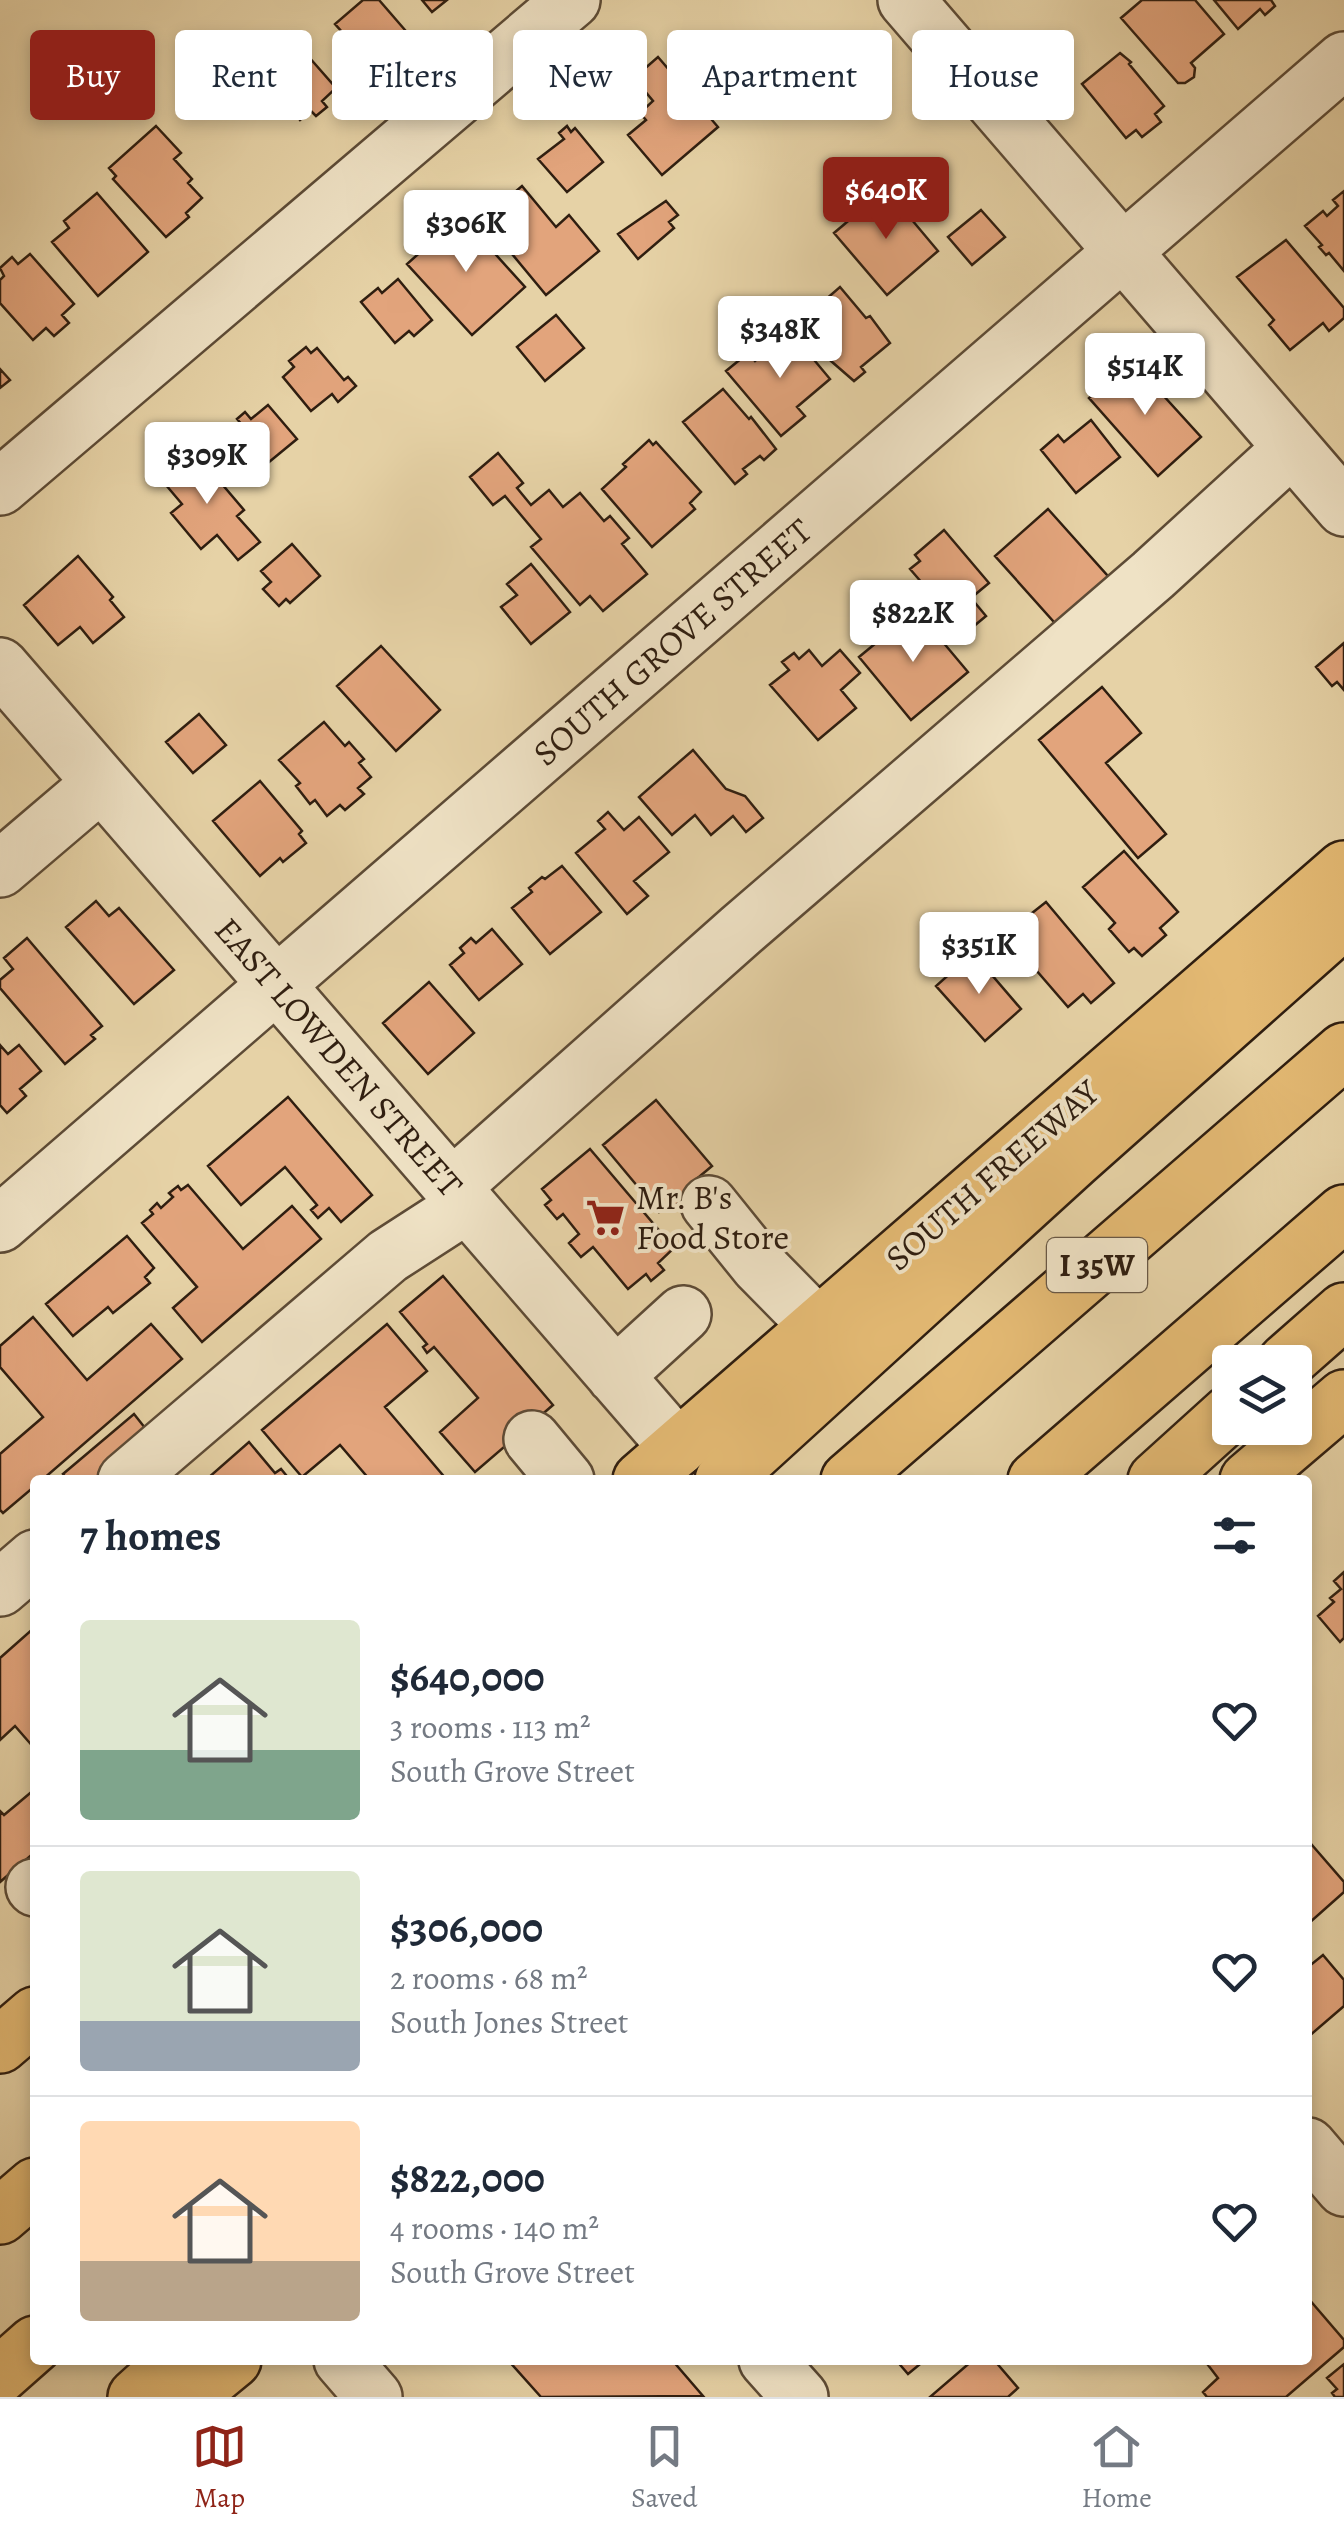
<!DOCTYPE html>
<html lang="en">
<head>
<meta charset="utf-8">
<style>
  body { margin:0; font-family:Alegreya,serif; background:#f6f6f7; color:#1f2937; height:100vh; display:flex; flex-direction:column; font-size:38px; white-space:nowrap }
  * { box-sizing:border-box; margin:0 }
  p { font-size:32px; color:#747a83 }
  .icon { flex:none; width:55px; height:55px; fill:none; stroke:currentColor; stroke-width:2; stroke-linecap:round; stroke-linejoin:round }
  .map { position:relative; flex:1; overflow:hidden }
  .sheet { position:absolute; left:30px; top:1475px; width:1282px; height:890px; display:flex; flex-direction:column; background:#fff; border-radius:10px; box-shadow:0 5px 15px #0003 }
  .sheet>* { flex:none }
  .banner { position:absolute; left:30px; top:30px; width:1285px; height:90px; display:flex; gap:20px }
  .controls { position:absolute; left:1212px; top:1345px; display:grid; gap:20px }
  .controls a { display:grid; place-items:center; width:100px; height:100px; border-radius:10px; background:#fff; box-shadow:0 5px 15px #0003; font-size:50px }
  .price { position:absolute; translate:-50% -85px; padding:0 22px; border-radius:10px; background:#fff; color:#222; font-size:32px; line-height:65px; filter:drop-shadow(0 2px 5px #0008) }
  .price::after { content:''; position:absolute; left:50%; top:60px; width:30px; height:22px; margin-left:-15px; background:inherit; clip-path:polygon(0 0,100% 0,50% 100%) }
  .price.current { background:#8f2418; color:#fff }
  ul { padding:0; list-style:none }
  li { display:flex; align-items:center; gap:30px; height:250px; padding:0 50px }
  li+li { border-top:2px solid #e0e1e3 }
  li span { display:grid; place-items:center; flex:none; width:280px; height:200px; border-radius:10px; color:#555 }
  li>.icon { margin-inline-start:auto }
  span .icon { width:120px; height:120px; fill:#fffc; stroke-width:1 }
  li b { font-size:42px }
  h2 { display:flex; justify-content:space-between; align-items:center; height:120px; padding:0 50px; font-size:42px }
  .pill { padding:0 35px; border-radius:10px; background:#fff; box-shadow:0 5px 15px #0003; font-size:35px; line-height:90px }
  .pill.current { background:#8f2418; color:#fff }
  .dock { display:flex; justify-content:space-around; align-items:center; height:140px; border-top:2px solid #e0e1e3; background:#fff; font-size:28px; color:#747a83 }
  .dock a { display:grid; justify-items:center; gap:5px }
  .dock .current { color:#8f2418 }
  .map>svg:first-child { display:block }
  .building { fill:#e2a47c; stroke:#2f1e10; stroke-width:2.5 }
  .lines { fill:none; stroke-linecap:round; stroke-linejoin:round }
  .minor-casing { stroke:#5d4b36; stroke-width:60 }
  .major-casing { stroke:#2f1e10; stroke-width:60 }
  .highway-casing { stroke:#2f1e10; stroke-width:60 }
  .minor { stroke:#efe2c5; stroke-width:55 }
  .major { stroke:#e3b973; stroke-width:55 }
  .highway { stroke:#e3b973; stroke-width:55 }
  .labels { text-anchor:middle; stroke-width:8; stroke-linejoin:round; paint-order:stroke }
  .shield { fill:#efe2c5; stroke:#695946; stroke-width:2.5 }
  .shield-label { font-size:32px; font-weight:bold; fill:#2f1e10 }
  .street-label { font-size:35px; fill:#2f1e10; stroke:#efe2c5 }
  .poi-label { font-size:35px; fill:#2f1e10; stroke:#efe2c5; text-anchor:start }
</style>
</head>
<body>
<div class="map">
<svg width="1344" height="2397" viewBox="0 0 1344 2397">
  <rect width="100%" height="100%" fill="#e6d2a6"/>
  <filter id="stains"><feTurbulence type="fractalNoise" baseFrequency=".002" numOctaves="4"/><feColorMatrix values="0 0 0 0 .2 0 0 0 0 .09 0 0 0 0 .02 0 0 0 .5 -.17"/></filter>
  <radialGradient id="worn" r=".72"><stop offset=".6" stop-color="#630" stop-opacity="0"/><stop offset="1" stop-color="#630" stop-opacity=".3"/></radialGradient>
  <path class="building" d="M363,0H379L405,30L396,37L401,43L386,56L381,50L368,61L335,24Z
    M422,0H447L432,12Z
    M1142,0H1195L1224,34L1191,63L1195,68L1194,77L1185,83H1178L1121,18Z
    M1214,0H1271L1275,6L1265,15L1260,9L1238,29Z
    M1120,53L1131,62L1129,64L1164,106L1155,114L1161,122L1142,137L1136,130L1126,138L1082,84Z
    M308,56L336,88L322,101L327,107L316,116L311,111L300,120L288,105L284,108L268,90Z
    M658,57L718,127L662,175L628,135L646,120L640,113L653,101L634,78Z
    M156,126L181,153L174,159L192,179L188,183L202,198L186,213L189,217L166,237L113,179L116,176L109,168Z
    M567,126L571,132L575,128L603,162L567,192L538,159L564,139L559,133Z
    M522,186L556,227L569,215L599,251L546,295L483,219Z
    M886,189L938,251L887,295L834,233Z
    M1344,191V271L1329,253L1326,255L1319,247L1322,245L1305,226L1323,211L1327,216L1338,206L1333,200Z
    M97,193L148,252L98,296L52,242L69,228L64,221Z
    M666,201L678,215L669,222L674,228L638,259L618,234Z
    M981,210L1005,237L972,265L948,237Z
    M461,216L525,287L472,335L407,264Z
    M1286,240L1344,308V318L1329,331L1323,323L1290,350L1269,325L1274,320L1237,277Z
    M30,254L74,304L62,315L69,323L54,336L46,328L33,340L0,303V280L4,276L0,268L12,257L18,264Z
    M398,279L432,320L414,336L409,331L395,343L361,302L378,288L382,293Z
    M840,287L866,318L870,316L890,343L861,367L865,372L854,381L831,361L825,355L828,353L801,321Z
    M556,315L584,348L545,381L517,347Z
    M790,331L830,379L797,407L805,416L781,436L726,371L748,353L755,361Z
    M306,347L311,353L317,348L344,380L348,377L356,386L338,402L332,394L311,411L283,377L294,367L289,361Z
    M1131,360L1201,437L1158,476L1089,398Z
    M0,369L10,380L0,388Z
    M723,389L749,419L751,417L776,449L764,460L760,456L743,469L747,474L735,484L683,422Z
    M268,405L297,439L252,476L223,442L243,426L237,419L245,412L251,419Z
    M1091,420L1120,457L1076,493L1041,450L1058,435L1064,442Z
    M649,440L653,445L656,442L701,492L690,503L695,509L652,547L602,489L626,467L623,464Z
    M193,450L244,510L237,516L260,542L238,560L217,535L201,549L171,513L182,504L160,478Z
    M498,453L523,483L517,488L531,505L549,490L563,507L580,493L604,521L610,516L629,538L622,544L647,574L603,611L590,596L580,605L531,547L541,539L505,496L493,505L470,477Z
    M1048,509L1115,584L1062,631L995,556Z
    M944,530L989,583L971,598L986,616L956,641L938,620L947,612L910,569L920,561L915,555Z
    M292,544L320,576L290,603L286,599L279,606L263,589L271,582L261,571Z
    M78,556L113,597L110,600L124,617L93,643L80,627L58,645L24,605Z
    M531,564L570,612L531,644L501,607L517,595L507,584Z
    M916,610L968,672L911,720L859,657Z
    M1344,643V690L1337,682L1332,686L1316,667Z
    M381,646L440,710L396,751L337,686Z
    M809,650L822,666L840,650L860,673L841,690L856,708L818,740L770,685L789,670L782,662L794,653L799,659Z
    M1102,687L1141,733L1106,763L1166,834L1138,858L1039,740Z
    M199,714L226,745L193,773L166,742Z
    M324,722L345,746L349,742L364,759L359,763L371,777L358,788L364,794L345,810L340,805L327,816L315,800L310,804L296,786L300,783L279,760Z
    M693,750L726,789L745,796L763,818L746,832L733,816L711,835L695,815L672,835L639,797Z
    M260,781L302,831L299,834L306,843L283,862L280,858L260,876L213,821Z
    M608,812L624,830L639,817L669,852L634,881L648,896L627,914L576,853L605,829L598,821Z
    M1124,851L1178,912L1160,928L1166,935L1142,956L1134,948L1129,952L1109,929L1115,923L1083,887Z
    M562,866L601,912L550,954L512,908L532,892L529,888L542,877L545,879Z
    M96,901L109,916L119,908L174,970L134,1004L66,927Z
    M1046,902L1114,983L1091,1003L1083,994L1068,1007L1017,948L1033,934L1022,921Z
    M492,929L522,964L479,1000L450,965L464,953L460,948L471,938L476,943Z
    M27,938L102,1026L91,1035L95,1039L65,1064L0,988V980L13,969L4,958Z
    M973,953L1021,1009L985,1041L936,986Z
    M429,982L474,1033L428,1074L383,1023Z
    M0,1045L8,1054L19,1045L41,1071L20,1089L26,1096L7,1113L0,1105Z
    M288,1097L372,1195L341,1222L329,1208L318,1218L311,1210L317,1205L285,1167L241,1205L208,1166Z
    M656,1100L712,1166L688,1186L693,1191L671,1209L667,1205L659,1212L603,1145Z
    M590,1149L674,1248L658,1263L664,1270L651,1281L646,1274L628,1289L593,1247L581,1257L569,1243L579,1234L563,1214L557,1219L545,1205L551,1200L542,1189Z
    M188,1185L243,1249L292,1206L321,1239L202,1342L173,1308L197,1287L142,1223L153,1214L150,1210L157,1203L161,1208L173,1197L169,1193L178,1186L181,1190Z
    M127,1236L154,1268L145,1277L150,1283L113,1313L108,1307L73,1336L46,1304Z
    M443,1276L553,1405L475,1472L440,1432L478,1398L434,1347L427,1353L423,1347L427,1344L400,1312Z
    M33,1317L87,1380L151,1324L182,1359L42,1480H35V1486L3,1513L0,1510V1454L43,1417L0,1367V1346Z
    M387,1324L427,1371L385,1407L447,1480H370L340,1445L302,1477L262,1430Z
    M134,1414L153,1438L104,1480H68L63,1474Z
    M249,1442L275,1473L281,1469L286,1475L280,1480H210L208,1478Z
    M1344,1572V1638L1340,1642L1318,1616L1334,1602L1330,1598L1341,1589L1334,1581Z
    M35,1627V1749L15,1726L0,1740V1658Z
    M35,1789V1852L0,1882V1811L4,1815Z
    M1312,1845L1344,1882V1892L1308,1924V1849Z
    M1323,1955L1344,1980V2006L1308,2037V1967Z
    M1308,2298L1344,2340V2347L1286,2397H1207L1203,2392L1218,2378L1208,2365L1214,2360H1308Z
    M508,2360H672L703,2396L541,2397Z
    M896,2360H925L908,2374Z
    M973,2360H994L1018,2388L1008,2397H930Z
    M1344,2364V2397H1335L1332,2393L1337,2389L1327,2378Z"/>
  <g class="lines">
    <defs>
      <path id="minor" d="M906,0L1344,508
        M0,487L572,0
        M0,666L678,1448
        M0,869L101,783
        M452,1187L740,931L1153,575L1292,448
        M709,1204L759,1266L818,1326
        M0,1224L1344,60
        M615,1376L683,1314
        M532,1439L566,1480
        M126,1480L388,1256L467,1205
        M0,1588L35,1558
        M34,1887L35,1888
        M1308,2146L1344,2188
        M342,2360L374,2397
        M767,2360L800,2397"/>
      <path id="major" d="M641,1480L1344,869
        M1248,1480L1344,1398
        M0,2045L35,2015
        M188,2397L233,2360"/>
      <path id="highway" d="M1286,1362L1344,1311
        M723,1480L1074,1160L1344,920
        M849,1480L1344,1051
        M1036,1480L1344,1213
        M1156,1480L1230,1413
        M0,2216L35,2186
        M0,2375L35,2344
        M136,2397L177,2360"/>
    </defs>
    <use href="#minor" class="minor-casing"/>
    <use href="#major" class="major-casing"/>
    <use href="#highway" class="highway-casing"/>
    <use href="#minor" class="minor"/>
    <use href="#major" class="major"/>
    <use href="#highway" class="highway"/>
  </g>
  <defs>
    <symbol id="supermarket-bare" viewBox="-9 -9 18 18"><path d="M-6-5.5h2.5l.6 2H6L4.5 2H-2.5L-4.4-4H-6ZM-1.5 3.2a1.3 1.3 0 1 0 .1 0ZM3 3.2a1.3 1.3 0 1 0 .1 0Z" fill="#8f2418" stroke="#efe2c5" stroke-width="2.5" paint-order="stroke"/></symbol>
  </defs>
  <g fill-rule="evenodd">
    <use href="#supermarket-bare" x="578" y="1190" width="55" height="55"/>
  </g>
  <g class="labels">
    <rect class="shield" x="1047" y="1238" width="100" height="54" rx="8"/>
    <g class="shield-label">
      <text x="1097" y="1276">I 35W</text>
    </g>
    <g class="street-label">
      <text transform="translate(672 642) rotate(-41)" y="12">SOUTH GROVE STREET</text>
      <text transform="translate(339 1057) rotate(49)" y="12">EAST LOWDEN STREET</text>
      <text transform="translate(992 1175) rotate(-41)" y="12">SOUTH FREEWAY</text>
    </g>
    <g class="poi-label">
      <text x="636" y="1209">Mr. B's<tspan x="636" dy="40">Food Store</tspan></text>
    </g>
  </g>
  <rect width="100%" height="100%" filter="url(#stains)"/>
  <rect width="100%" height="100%" fill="url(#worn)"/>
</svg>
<div class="controls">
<a><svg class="icon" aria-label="layers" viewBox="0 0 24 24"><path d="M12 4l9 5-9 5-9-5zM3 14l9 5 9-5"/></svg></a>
</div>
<b class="price current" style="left:886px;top:242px">$640K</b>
<b class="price" style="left:466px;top:275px">$306K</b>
<b class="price" style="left:780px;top:381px">$348K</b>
<b class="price" style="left:1145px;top:418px">$514K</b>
<b class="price" style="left:207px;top:507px">$309K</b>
<b class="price" style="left:913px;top:665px">$822K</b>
<b class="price" style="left:979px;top:997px">$351K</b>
<div class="banner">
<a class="pill current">Buy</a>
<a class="pill">Rent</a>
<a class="pill">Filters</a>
<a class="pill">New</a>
<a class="pill">Apartment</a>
<a class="pill">House</a>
</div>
<section class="sheet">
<h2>7 homes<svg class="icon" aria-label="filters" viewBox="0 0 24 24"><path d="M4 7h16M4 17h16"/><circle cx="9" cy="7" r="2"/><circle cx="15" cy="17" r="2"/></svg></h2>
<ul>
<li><span style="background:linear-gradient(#dfe7d0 65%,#7fa58c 0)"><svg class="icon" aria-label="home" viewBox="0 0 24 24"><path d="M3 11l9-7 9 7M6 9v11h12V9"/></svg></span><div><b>$640,000</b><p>3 rooms · 113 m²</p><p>South Grove Street</p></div><svg class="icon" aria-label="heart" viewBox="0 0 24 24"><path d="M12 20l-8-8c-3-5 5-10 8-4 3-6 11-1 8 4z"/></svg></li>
<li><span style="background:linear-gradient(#dfe7d0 75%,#9aa5b1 0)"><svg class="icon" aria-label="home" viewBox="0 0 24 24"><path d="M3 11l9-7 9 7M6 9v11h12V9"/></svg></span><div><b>$306,000</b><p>2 rooms · 68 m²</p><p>South Jones Street</p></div><svg class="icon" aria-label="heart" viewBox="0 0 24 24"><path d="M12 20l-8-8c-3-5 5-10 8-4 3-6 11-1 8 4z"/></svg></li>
<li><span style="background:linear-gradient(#ffd9b3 70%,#b9a48a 0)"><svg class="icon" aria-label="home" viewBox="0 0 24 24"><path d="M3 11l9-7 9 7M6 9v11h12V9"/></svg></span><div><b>$822,000</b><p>4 rooms · 140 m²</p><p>South Grove Street</p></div><svg class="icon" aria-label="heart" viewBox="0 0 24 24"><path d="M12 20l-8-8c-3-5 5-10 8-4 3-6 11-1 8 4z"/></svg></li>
</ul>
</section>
</div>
<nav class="dock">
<a class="current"><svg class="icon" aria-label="map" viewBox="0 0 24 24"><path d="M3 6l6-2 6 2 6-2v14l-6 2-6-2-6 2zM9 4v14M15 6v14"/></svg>Map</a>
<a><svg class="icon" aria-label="saved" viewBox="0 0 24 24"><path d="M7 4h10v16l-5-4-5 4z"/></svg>Saved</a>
<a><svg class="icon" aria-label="home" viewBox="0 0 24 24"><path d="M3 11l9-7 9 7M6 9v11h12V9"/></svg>Home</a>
</nav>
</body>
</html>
